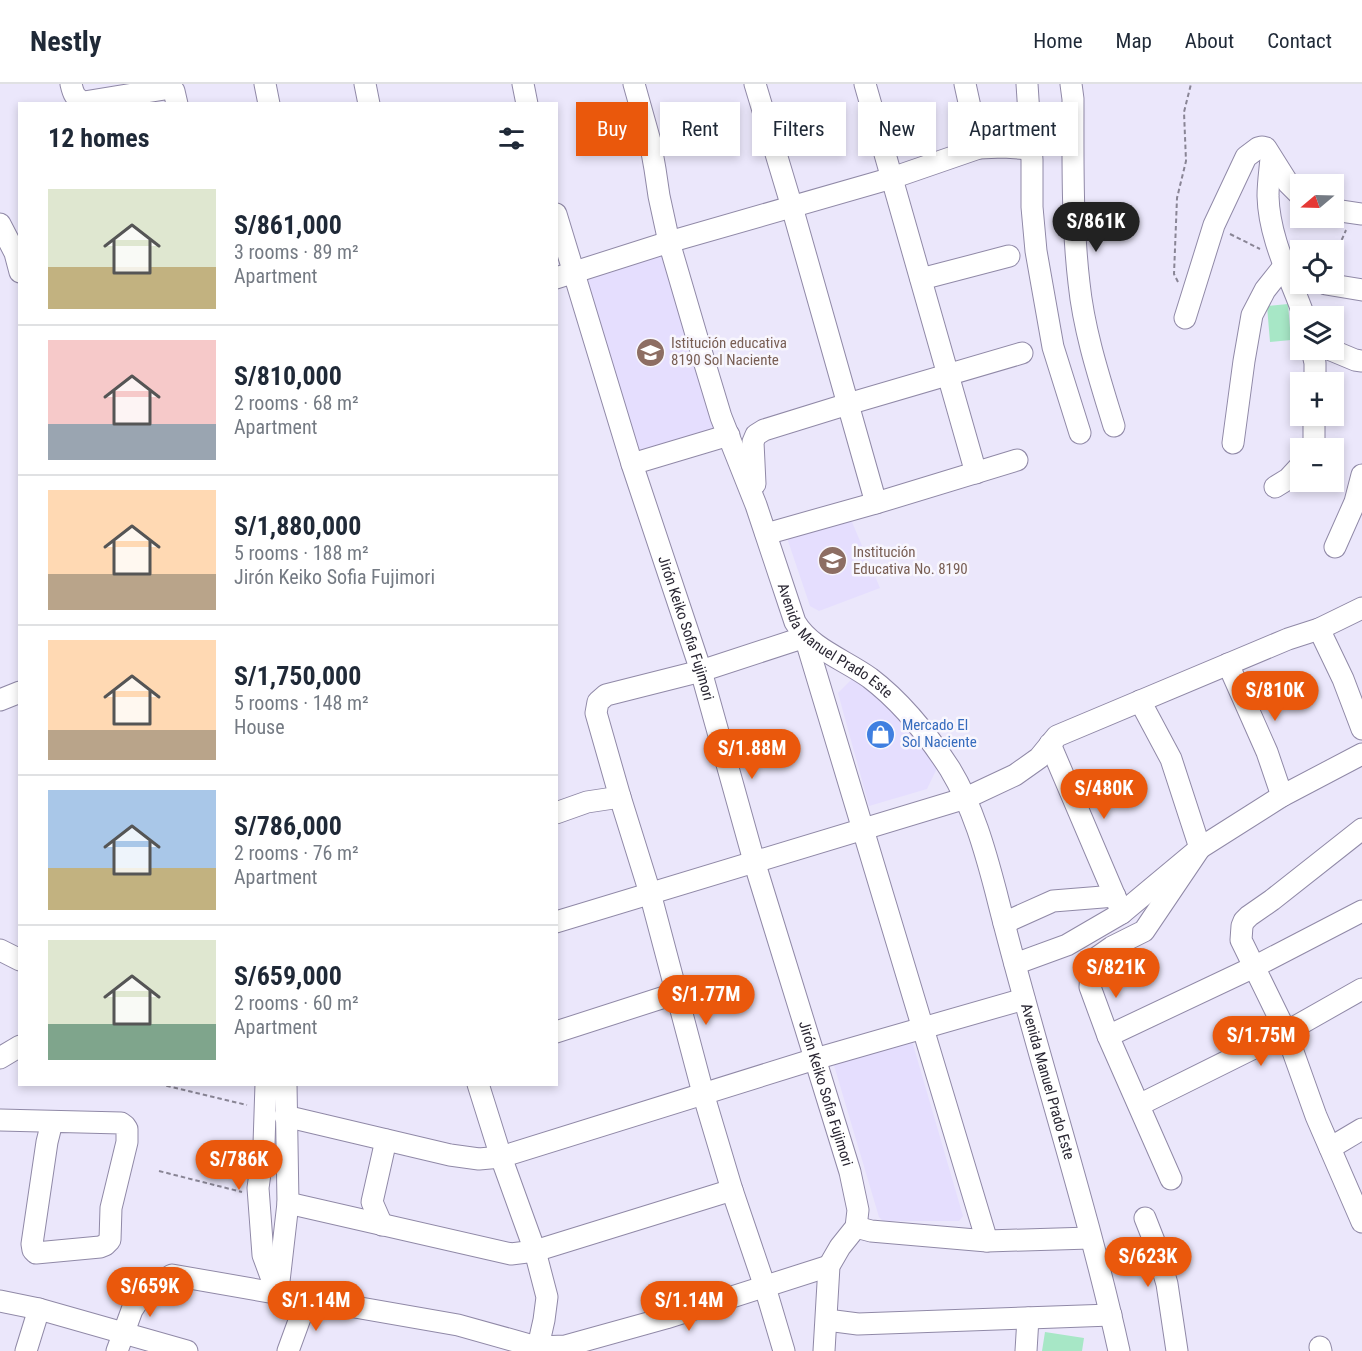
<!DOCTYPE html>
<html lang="en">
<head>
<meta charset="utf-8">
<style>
  body { margin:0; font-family:"Roboto Condensed",sans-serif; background:#f6f6f7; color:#1f2937; height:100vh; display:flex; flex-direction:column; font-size:22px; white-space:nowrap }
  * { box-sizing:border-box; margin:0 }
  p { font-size:20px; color:#747a83 }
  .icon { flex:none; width:33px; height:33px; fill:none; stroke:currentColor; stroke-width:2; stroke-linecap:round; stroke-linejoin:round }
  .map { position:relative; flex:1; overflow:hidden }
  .side { position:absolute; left:18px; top:18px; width:540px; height:984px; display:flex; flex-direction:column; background:#fff; border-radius:0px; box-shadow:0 3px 9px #0003 }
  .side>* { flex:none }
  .banner { position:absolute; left:576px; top:18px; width:570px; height:54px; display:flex; gap:12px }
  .needle { width:39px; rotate:251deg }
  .fabs { position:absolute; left:1290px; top:90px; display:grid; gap:12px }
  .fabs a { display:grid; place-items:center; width:54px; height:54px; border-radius:0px; background:#fff; box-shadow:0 3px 9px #0003; font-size:30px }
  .price { position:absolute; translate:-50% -51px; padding:0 14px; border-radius:21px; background:#ea580c; color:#fff; font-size:20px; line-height:39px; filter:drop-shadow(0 2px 3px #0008) }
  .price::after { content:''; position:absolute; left:50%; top:36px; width:18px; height:14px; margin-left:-9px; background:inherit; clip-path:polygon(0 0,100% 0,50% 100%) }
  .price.selected { background:#222; color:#fff }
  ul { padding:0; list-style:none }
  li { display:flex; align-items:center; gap:18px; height:150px; padding:0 30px }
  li+li { border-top:2px solid #e0e1e3 }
  li span { display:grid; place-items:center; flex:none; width:168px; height:120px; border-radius:0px; color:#555 }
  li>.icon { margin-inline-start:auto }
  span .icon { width:72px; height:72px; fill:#fffc; stroke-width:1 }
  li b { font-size:26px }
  h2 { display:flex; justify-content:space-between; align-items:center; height:72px; padding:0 30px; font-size:26px }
  .tag { padding:0 21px; border-radius:0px; background:#fff; box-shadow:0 3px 9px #0003; font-size:21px; line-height:54px }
  .tag.selected { background:#ea580c; color:#fff }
  header { display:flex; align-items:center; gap:36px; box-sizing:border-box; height:84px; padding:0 30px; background:#fff; border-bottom:2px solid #e0e1e3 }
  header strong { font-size:28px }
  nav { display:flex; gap:33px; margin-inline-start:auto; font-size:21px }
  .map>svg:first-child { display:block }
  .built { fill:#e5defe }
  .green { fill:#a7e7c6 }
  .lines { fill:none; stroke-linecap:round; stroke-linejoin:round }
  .minor-casing { stroke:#9089a7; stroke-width:23 }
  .path { stroke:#898595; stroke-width:2; stroke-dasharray:4.5 3; stroke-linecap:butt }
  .minor { stroke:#fff; stroke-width:21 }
  .labels { text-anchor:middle; stroke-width:5; stroke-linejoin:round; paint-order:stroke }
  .education-label { font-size:15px; fill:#785e54; stroke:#f8f6fd; text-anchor:start }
  .street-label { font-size:15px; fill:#2a2733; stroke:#f8f6fd }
  .shop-label { font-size:15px; fill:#366cbe; stroke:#f8f6fd; text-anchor:start }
</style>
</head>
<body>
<header>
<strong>Nestly</strong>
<nav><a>Home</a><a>Map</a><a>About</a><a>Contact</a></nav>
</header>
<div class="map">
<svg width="1362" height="1267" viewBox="0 0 1362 1267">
  <rect width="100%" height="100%" fill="#ebe7fb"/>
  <path class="built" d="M664,166L714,345L639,369L584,191Z
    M842,436L852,438L880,504L819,527L810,522L786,451Z
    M856,591L888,617L938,682L927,705L869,722L838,609Z
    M912,957L963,1132L959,1137H883L879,1133L833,978Z"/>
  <path class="green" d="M1288,220L1291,256L1270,258L1267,222Z
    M1045,1248L1084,1254L1082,1267H1042Z"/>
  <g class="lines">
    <defs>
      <g id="minor">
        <path d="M71,0C73,9 75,15 84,18L171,4L174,7L177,20"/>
        <path d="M265,0L269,20"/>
        <path d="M365,0L369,20"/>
        <path d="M523,0L527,20"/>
        <path id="s1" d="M634,0L650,57L655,85L659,112L669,158L698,257L721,333L756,421L795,538C810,564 845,576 870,594C903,619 928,651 950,685C973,723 985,766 996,808C1005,844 1015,881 1025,917C1057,1034 1093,1149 1119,1267"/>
        <path d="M755,0L792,123L876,419"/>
        <path d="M865,0L976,389"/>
        <path d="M965,0L979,64"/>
        <path d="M1027,0L1032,76V123L1036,167L1053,263L1080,349"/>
        <path d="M1071,0L1073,15C1073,76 1072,139 1079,199C1084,248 1100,296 1114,342"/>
        <path d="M1271,74C1270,86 1268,99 1268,112C1269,154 1290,193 1304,232"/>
        <path d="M1334,126L1362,130"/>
        <path id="s2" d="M556,130L632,380L701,587L754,777L850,1088L858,1126L856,1143L840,1163L829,1182L824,1267"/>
        <path d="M0,140L15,169L20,188"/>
        <path d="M556,194L669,158L892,94L979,64L1003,63L1031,65"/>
        <path d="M921,195L1009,172"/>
        <path d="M1326,200L1362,206"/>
        <path d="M1185,234L1214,141L1246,73L1258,64L1262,63L1266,64L1288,99L1300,111"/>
        <path d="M1312,266L1315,279V298"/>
        <path d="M1331,266L1355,276L1362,277"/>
        <path d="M1233,359L1244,277L1252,231L1265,206L1284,182L1300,189"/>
        <path d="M1311,364L1314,358V332"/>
        <path d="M632,380L729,351"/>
        <path d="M755,400L753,358L756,351L764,346L848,320L1022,269"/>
        <path d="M1275,403L1288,395L1300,382"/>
        <path d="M766,450L876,419L1017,376"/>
        <path d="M1335,463L1355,418L1362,391"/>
        <path d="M1319,545L1343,595L1362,645"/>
        <path d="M1228,580L1267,668L1282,712"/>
        <path d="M0,616L20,608"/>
        <path d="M1140,617L1171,675L1200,764L1144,847L1112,863L1092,877L1090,903L1108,952L1171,1095"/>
        <path d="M1050,660L1122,829"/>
        <path d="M556,729L587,718L620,713"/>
        <path d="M1362,745L1272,816L1249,832L1244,837L1242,842L1241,856L1286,948L1316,1032L1362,1138"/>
        <path d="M556,838L966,714L1015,691L1039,674L1057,652L1288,555L1319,545L1362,524"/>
        <path d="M1004,839L1053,817L1115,812"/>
        <path d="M0,866L20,876"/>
        <path d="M1015,880L1067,861L1122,829L1200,764L1282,712L1362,670"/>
        <path d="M556,948L677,909"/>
        <path d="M1108,952L1254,883L1362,827"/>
        <path d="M0,974L20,962"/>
        <path d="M266,1000L264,1060L258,1104L263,1171L277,1209"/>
        <path d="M478,1000L501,1073L535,1167L547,1213L544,1236L537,1267"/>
        <path d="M1139,1021L1286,948L1362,905"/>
        <path d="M285,1032L450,1071L479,1075L501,1073L815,975L1024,915"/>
        <path d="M0,1036L121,1039L125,1042L127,1045V1058L111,1124L110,1156L105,1161L100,1163L36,1169L33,1166L32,1160L47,1058L52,1038"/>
        <path d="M1330,1064L1362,1045"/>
        <path d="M288,1119L511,1170L535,1167L732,1106"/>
        <path d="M1145,1134L1156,1162L1167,1200L1177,1267"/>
        <path d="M382,1141L372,1118L386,1056"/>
        <path d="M856,1143L871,1147L987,1157L1090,1154"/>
        <path d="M278,1206L288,1119L286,1000"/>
        <path d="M0,1217L39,1225L187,1267"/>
        <path d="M827,1236L858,1240L1111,1231"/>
        <path d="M538,1263L565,1262L666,1234L829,1182"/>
        <path d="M1320,1263L1321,1267"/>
        <path d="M26,1267L39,1225"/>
        <path d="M117,1267L132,1226L143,1209L172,1191L458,1241L551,1267"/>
        <path d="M288,1267L307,1215"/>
        <path d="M784,1267L765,1203L732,1106L703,1009L650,809L620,713L596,629L598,618L606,611L701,587L805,553L987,1157"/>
        <path d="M1026,1267L1028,1234"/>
      </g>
    </defs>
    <use href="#minor" class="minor-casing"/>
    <path class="path" d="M1230,150L1260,165
      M1334,177L1336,169L1346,146
      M1178,198L1174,190L1177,114L1186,77L1184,28L1191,0
      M159,1000L247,1021
      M159,1087L242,1108"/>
    <use href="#minor" class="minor"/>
  </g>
  <defs>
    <symbol id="school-disc" viewBox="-11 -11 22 22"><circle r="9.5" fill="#8d6e63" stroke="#f8f6fd"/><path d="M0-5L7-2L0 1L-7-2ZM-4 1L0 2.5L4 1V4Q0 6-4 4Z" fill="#fff"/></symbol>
    <symbol id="shop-disc" viewBox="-11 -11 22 22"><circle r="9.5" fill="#3f7fe0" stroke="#f8f6fd"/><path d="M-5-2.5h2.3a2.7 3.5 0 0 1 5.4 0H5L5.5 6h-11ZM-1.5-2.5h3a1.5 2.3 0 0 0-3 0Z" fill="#fff"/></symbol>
  </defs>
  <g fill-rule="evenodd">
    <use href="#school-disc" x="634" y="252" width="33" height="33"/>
    <use href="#school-disc" x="816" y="460" width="33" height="33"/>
    <use href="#shop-disc" x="864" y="634" width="33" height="33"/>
  </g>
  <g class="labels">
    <g class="education-label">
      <text x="671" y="264">Istitución educativa<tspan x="671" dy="17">8190 Sol Naciente</tspan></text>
      <text x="853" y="473">Institución<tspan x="853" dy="17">Educativa No. 8190</tspan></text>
    </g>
    <g class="street-label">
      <text dy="5" stroke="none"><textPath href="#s2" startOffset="434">Jirón Keiko Sofia Fujimori</textPath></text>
      <text dy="5" stroke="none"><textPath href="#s1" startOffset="603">Avenida Manuel Prado Este</textPath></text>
      <text dy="5" stroke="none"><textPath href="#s1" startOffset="1107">Avenida Manuel Prado Este</textPath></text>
      <text dy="5" stroke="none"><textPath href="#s2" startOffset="920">Jirón Keiko Sofia Fujimori</textPath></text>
    </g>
    <g class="shop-label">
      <text x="902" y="646">Mercado El<tspan x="902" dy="17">Sol Naciente</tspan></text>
    </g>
  </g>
</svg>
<div class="fabs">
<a><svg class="needle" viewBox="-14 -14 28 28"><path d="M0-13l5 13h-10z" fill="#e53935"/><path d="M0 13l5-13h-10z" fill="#747a83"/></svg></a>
<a><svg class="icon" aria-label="locate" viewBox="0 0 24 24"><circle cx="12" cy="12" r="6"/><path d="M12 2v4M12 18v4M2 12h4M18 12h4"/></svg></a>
<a><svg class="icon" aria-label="layers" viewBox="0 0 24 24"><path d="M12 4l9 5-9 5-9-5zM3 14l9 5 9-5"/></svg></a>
<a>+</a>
<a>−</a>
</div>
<b class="price selected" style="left:1096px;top:169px">S/861K</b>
<b class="price" style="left:1275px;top:638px">S/810K</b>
<b class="price" style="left:752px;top:696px">S/1.88M</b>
<b class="price" style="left:1104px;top:736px">S/480K</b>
<b class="price" style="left:1116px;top:915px">S/821K</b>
<b class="price" style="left:706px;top:942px">S/1.77M</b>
<b class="price" style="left:1261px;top:983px">S/1.75M</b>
<b class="price" style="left:239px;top:1107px">S/786K</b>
<b class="price" style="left:1148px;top:1204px">S/623K</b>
<b class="price" style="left:150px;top:1234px">S/659K</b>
<b class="price" style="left:316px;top:1248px">S/1.14M</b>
<b class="price" style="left:689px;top:1248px">S/1.14M</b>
<div class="banner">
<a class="tag selected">Buy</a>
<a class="tag">Rent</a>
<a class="tag">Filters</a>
<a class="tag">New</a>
<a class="tag">Apartment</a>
</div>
<section class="side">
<h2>12 homes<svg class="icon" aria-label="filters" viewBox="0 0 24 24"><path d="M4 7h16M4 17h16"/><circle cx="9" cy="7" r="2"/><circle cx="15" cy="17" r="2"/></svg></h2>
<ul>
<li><span style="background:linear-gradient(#dfe7d0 65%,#c2b280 0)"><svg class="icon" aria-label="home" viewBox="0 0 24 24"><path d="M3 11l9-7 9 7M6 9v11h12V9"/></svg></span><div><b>S/861,000</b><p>3 rooms · 89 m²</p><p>Apartment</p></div></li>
<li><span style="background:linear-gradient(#f6c9c9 70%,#9aa5b1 0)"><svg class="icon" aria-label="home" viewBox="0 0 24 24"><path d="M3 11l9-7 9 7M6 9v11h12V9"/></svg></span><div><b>S/810,000</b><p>2 rooms · 68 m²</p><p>Apartment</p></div></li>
<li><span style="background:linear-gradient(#ffd9b3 70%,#b9a48a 0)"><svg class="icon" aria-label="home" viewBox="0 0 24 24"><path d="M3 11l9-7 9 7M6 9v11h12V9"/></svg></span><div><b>S/1,880,000</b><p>5 rooms · 188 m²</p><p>Jirón Keiko Sofia Fujimori</p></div></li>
<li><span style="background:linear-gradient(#ffd9b3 75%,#b9a48a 0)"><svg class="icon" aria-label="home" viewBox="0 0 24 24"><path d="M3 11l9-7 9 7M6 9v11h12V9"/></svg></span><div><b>S/1,750,000</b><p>5 rooms · 148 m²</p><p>House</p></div></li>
<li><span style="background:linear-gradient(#a9c7e8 65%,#c2b280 0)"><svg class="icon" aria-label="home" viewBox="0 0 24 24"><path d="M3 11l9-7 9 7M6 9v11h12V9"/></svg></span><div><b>S/786,000</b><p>2 rooms · 76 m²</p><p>Apartment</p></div></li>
<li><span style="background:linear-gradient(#dfe7d0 70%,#7fa58c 0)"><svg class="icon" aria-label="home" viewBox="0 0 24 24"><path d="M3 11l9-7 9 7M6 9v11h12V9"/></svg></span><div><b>S/659,000</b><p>2 rooms · 60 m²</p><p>Apartment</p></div></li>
</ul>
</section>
</div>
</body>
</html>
